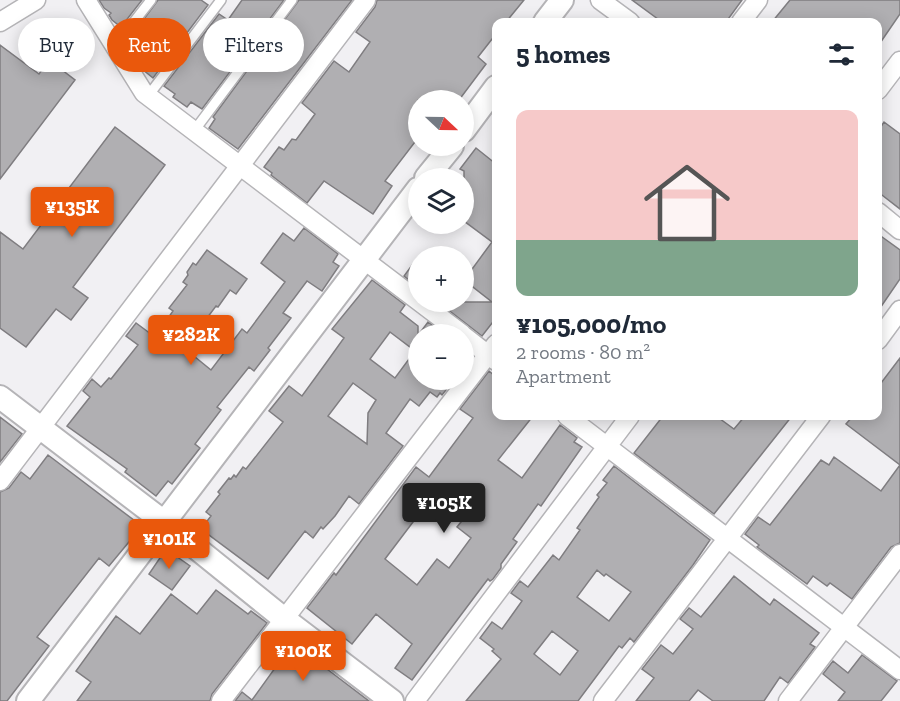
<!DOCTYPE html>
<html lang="en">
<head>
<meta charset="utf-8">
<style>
  body { margin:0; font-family:"Zilla Slab",serif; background:#f2f2f3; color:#1f2937; height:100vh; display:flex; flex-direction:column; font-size:22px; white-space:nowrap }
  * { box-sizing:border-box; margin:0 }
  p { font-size:20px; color:#747a83 }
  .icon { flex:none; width:33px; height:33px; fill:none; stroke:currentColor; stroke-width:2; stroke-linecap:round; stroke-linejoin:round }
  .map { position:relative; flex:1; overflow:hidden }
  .details { position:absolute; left:492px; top:18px; width:390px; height:402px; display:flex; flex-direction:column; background:#fff; border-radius:12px; box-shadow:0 3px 15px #0003 }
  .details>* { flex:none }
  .hud { position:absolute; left:18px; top:18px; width:384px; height:54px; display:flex; gap:12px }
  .needle { width:39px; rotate:112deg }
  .tools { position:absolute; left:408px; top:90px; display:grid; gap:12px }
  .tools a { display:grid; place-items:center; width:66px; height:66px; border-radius:50%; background:#fff; box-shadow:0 3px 15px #0003; font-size:30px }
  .price { position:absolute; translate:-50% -51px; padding:0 14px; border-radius:6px; background:#ea580c; color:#fff; font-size:20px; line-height:39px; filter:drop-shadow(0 2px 3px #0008) }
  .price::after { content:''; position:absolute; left:50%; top:36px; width:18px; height:14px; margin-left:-9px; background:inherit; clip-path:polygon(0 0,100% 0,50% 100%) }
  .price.active { background:#222; color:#fff }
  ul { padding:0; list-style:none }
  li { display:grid; align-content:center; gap:12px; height:318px; padding:0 24px }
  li+li { border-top:2px solid #e0e1e3 }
  li span { display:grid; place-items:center; height:186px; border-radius:12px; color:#555 }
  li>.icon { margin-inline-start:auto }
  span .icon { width:108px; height:108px; fill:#fffc; stroke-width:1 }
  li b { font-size:26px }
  h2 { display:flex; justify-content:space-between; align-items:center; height:72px; padding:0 24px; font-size:26px }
  .tag { padding:0 21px; border-radius:27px; background:#fff; box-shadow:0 3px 15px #0003; font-size:21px; line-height:54px }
  .tag.active { background:#ea580c; color:#fff }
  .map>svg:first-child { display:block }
  .building { fill:#b0afb2; stroke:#7f7d80; stroke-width:1.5; fill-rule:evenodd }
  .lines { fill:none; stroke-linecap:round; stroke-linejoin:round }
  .service-casing { stroke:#b5b4b7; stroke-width:12 }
  .minor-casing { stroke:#b5b4b7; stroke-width:21 }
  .tertiary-casing { stroke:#b5b4b7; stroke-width:26 }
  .service { stroke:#fff; stroke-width:9 }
  .minor { stroke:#fff; stroke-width:18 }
  .tertiary { stroke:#fff; stroke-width:22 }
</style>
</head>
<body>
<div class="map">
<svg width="900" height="701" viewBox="0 0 900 701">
  <rect width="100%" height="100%" fill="#f1f0f3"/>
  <path class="building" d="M99,0H142L121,27L112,20L109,15L111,13L104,8Z
    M158,0H201L208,5L153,78L142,69L128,46L135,37L132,35Z
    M242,0H284L202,109L191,102L187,107L173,97L175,94L164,86L219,14L228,20Z
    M299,0H352L238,149L209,128L215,119L213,117Z
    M377,0H524L506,22H496V34L478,57L486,64L459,100H418V138L385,181L392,186L373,214L324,181L307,203L271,175L272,173L264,167L279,147L284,150L292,139L296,140L315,114L302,103L334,61L349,72L370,42L356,32L375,7Z
    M632,0H742L726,22H662Z
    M790,0H900V14L878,46V22H772Z
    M0,45L39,74L49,60L75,80L0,179Z
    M884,122L900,134V209L878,192V131Z
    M115,127L165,165L73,287L88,298L71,320L56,309L26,347L0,328V232L23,249Z
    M476,148L496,164V318L482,336L442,305L445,302H492L464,280L492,242L464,221V171L460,169Z
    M304,228L338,254L333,262L339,266L322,291L307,281L283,313L291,318L268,348L270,350L254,371L249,367L217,407L221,410L195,444L200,448L172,484L168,481L156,496L125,472L127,469L67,426L90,397L83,391L92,379L101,387L109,378L111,379L138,345L126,336L136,323L155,337L173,311L169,308L187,285L183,282L188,275L187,272L193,263L196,265L207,250L247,279L236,294L230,290L218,307L216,306L198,330L189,352L211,370L242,329L247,333L285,282L261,263L283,233L294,241Z
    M878,234L900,250V279L878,311Z
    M418,257V287L404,276Z
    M372,280L405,305L400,312L418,326V380H454L442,395L440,393L437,397L430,392L419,406L410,399L386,433L403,446L359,504L349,496L335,516L323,529L321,527L313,538L305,531L268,579L201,529L211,516L206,512L220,494L218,492L229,478L231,479L234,475L236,477L243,467L246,469L283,422L269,411L289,386L302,396L326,363L344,338L332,329ZM390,332L415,351L395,378L370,359ZM353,383L376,400L368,413L367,444L328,416Z
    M428,322L444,334H419Z
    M900,358V543L891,547L852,599L830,583L827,586L813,576L807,584L757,547L759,545L745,534L758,517L770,525L821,460L829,465L834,457L881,491L900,465L846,424L853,416H878V387Z
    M489,371L496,377V416H533L498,460L522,478L560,425L577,438L574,442L582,447L541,506L538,504L513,539L517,542L501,564V568L493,579L490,581L488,579L412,680L395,668L412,644L376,614L352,644L307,608L334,573L336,575L416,467L429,477L473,418L460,409ZM435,493L465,517L457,527L471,538L449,568L437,559L417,585L385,559Z
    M663,416H716L734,429L745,416H792L714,514L634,453Z
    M0,417L22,434L0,462Z
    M48,455L135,521L138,531L109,566L99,558L37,637L49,646L7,701H0V492L9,488L21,472L30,479Z
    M614,466L710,540L693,565L634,642L630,638L622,648L619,646L578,701H466L501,659L492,651L494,649L480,638L492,622L502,629L522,601L511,593L520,581L528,587L553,555L559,560L580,530L577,528L599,497L597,495L607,483L603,480ZM597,570L604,576L606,574L631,592L609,621L577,597ZM552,631L578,651L560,675L534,654Z
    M166,549L190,566L172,590L149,574Z
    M734,576L770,605L774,599L819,633L810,644L815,647L788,683L780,677L764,701H713L698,690L689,701H636L654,678L642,669L661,645L673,654L693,629L680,619L689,608L701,617Z
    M216,590L248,614L251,611L267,623L212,694L210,701H77L91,682L76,671L116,616L140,634L171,594L197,614Z
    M293,643L319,663L369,701H235L242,692L252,700Z
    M862,655L897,681L881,701H838L845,692L823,674L833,661L848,673Z"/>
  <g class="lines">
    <defs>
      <path id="service" d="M115,46L151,0
        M148,96L221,0
        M194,131L292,0"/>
      <path id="minor" d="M86,0L144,93L462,334
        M600,0L630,22
        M0,22L36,0
        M741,22L758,0
        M878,90L900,61
        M878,212L900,230
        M464,336L496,361
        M878,340L900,310
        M567,416L900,670
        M0,481L366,0
        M221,701L496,344
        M415,701L630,416
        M603,701L821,416
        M788,701L900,554"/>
      <path id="tertiary" d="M545,22L562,0
        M464,130L496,87
        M426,178L452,146
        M0,397L164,522L283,618L392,701
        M28,701L418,189"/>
    </defs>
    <use href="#service" class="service-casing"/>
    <use href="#minor" class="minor-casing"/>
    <use href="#tertiary" class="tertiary-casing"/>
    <use href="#service" class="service"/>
    <use href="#minor" class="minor"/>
    <use href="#tertiary" class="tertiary"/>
  </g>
</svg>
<div class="tools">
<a><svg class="needle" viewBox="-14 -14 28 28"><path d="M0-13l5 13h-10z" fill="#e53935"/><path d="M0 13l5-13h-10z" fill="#747a83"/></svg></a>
<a><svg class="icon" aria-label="layers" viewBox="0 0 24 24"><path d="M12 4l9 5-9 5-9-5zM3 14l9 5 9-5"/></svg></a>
<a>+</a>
<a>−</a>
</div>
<b class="price" style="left:72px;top:238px">¥135K</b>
<b class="price" style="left:191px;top:366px">¥282K</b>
<b class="price active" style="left:444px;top:534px">¥105K</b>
<b class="price" style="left:169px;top:570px">¥101K</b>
<b class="price" style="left:303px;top:682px">¥100K</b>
<div class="hud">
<a class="tag">Buy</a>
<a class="tag active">Rent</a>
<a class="tag">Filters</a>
</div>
<section class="details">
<h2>5 homes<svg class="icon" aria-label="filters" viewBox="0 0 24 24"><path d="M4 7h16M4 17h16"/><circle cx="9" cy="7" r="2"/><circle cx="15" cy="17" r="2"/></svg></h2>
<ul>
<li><span style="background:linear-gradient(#f6c9c9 70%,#7fa58c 0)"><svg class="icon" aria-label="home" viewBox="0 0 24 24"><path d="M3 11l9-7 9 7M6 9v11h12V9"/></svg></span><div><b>¥105,000/mo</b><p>2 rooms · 80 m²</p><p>Apartment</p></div></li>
</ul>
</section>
</div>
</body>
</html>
